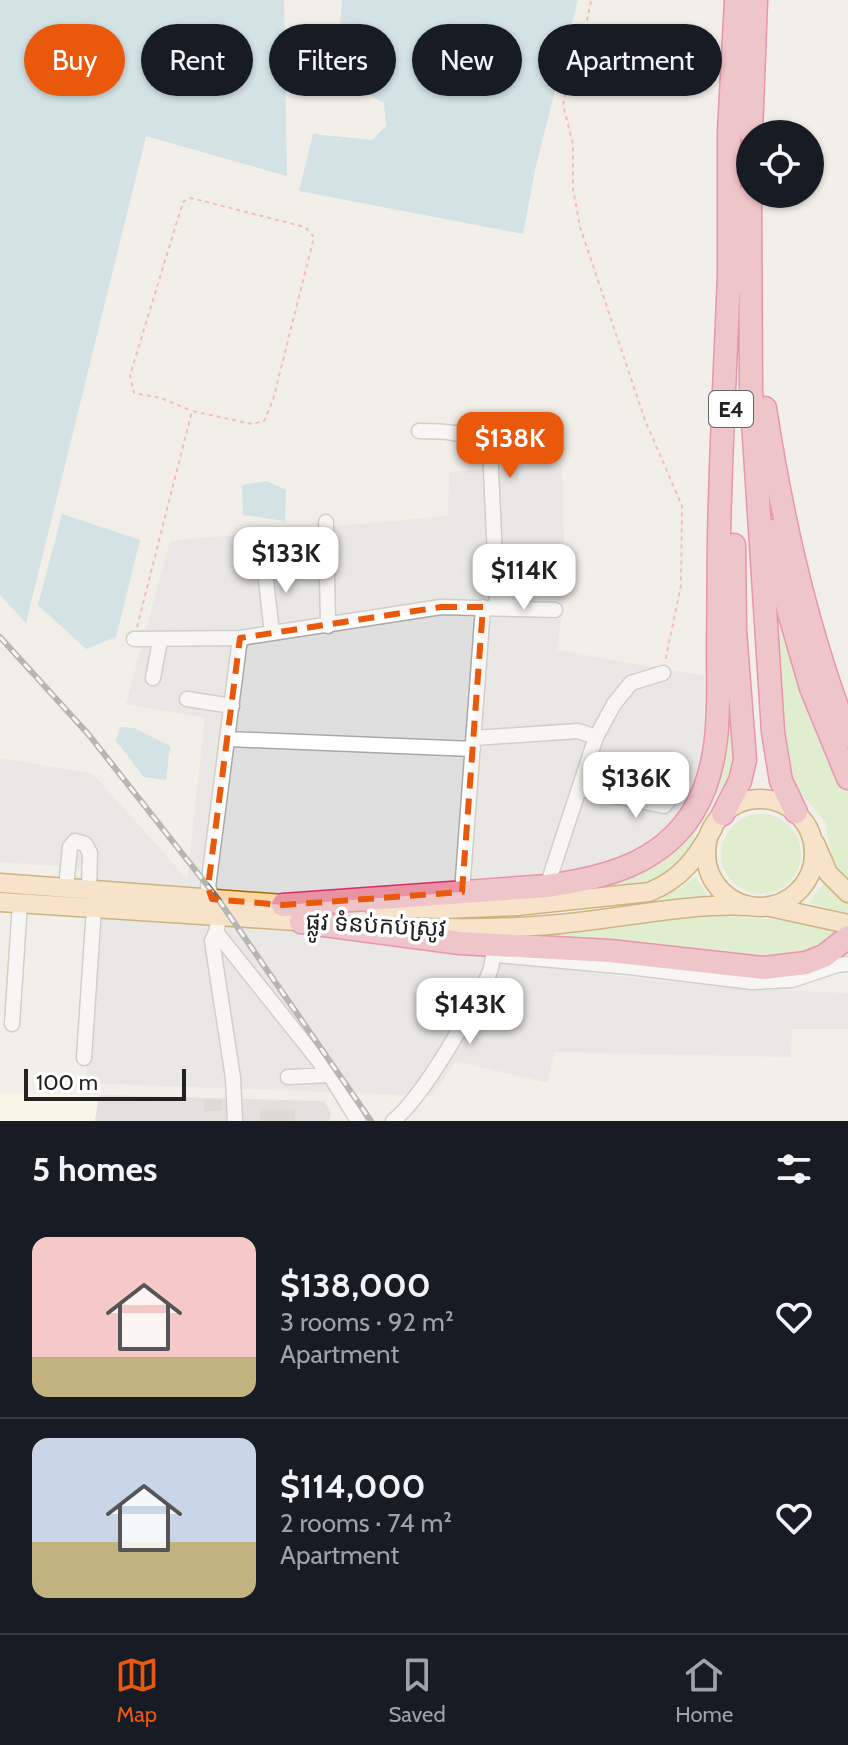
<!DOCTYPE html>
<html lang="en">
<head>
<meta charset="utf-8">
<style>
  body { margin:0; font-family:Cabin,"Noto Sans Khmer",sans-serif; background:#20242c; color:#f1f3f6; height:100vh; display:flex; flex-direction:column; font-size:30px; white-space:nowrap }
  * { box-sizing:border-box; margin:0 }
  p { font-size:26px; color:#9ea1a6 }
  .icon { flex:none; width:44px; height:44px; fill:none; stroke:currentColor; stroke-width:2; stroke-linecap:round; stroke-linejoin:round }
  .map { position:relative; height:1121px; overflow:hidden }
  .drawer { display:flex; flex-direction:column; background:#171b24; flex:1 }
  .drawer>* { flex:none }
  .top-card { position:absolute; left:24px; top:24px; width:800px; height:72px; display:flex; gap:16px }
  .controls { position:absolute; left:736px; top:120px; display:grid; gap:16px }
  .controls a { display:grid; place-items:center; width:88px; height:88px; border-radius:50%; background:#171b24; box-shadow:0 2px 6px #0004; font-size:40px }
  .scale { position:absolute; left:24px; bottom:20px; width:162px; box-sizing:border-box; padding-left:8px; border:4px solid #222; border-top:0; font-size:22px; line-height:28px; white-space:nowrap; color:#222; -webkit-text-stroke:6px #fff; paint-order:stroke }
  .price { position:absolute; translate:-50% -68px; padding:0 18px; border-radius:16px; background:#fff; color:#222; font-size:26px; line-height:52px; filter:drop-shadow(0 2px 4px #0008) }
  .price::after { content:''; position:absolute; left:50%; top:48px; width:24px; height:18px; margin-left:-12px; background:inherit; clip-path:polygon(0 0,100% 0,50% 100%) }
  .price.on { background:#ea580c; color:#fff }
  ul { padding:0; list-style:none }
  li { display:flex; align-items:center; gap:24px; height:200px; padding:0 32px }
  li+li { border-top:2px solid #363941 }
  li span { display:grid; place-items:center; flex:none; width:224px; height:160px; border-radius:16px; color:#555 }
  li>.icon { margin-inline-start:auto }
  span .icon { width:96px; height:96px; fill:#fffc; stroke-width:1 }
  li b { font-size:34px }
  h2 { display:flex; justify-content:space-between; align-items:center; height:96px; padding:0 32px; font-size:34px }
  .tag { padding:0 28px; border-radius:36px; background:#171b24; box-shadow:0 2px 6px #0004; font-size:28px; line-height:72px }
  .tag.on { background:#ea580c; color:#fff }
  .tab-bar { display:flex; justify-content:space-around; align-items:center; height:112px; border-top:2px solid #363941; background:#171b24; font-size:22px; color:#9ea1a6 }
  .tab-bar a { display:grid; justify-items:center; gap:4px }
  .tab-bar .on { color:#ea580c }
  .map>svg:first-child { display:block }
  .residential { fill:#e0dfdf }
  .education { fill:#ffffe5 }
  .religious { fill:#d0d0d0 }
  .grass { fill:#cdebb0 }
  .water { fill:#aad3df }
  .building { fill:#c7bfb8 }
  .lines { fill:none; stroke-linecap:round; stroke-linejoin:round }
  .minor-casing { stroke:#a9a9a9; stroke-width:17 }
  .major-casing { stroke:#a06b00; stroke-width:21 }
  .highway-casing { stroke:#dc2a67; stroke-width:25 }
  .path { stroke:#fa8072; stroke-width:2; stroke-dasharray:4 4; stroke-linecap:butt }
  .minor { stroke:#fff; stroke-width:14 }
  .major { stroke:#fcd6a4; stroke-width:18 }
  .highway { stroke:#e892a2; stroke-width:22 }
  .rail-casing { stroke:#707070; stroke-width:6 }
  .rail { stroke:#fff; stroke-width:3; stroke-dasharray:9; stroke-linecap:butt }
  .marked { fill:none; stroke:#e8590c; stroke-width:6; stroke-dasharray:16 10; stroke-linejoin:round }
  .labels { text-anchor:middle; stroke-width:7; stroke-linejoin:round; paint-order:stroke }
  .shield { fill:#fff; stroke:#646464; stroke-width:2 }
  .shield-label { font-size:22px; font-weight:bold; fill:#222 }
  .street-label { font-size:24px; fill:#222; stroke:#fff }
</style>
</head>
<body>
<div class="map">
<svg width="848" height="1121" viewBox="0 0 848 1121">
  <rect width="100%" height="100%" fill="#f2efe9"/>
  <path class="residential" d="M562,463L565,593L557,650L704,676L705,728L700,769L691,794L671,822L641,849L613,864L567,877L469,881L462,948L497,960L632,978L751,989L848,993V1029H792L791,1057L554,1052L548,1083L456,1061L432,1096L86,1083L96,869L0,862V758L93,774L187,879L205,718L126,704L170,541L448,516L449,472Z"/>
  <path class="education" d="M0,1093L99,1095L95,1121H0Z"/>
  <path class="religious" d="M99,1095L324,1101L331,1112L329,1121H95Z"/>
  <path class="grass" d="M774,620H783L848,769V881L832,858L825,821L792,783L785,765Z
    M726,703H733L736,749L733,771L698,825L690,849L678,865L659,878L607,889L606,884L684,839Z
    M721 854a40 40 0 1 1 80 0a40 40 0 1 1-80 0Z
    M696,876L707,896L611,909L610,906C643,902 671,898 696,876Z
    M824,883L848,904V914L809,903Z
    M703,915L799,921L848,936L838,958H753L544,937V930Z"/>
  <path class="water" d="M0,0H284L287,176L146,136L26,623L0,595Z
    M342,0H578L535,170L523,234L299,191L313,134L372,140L386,126L384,103L336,76Z
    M267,481L286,490L285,521L243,515L242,485Z
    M62,514L140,540L116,637L86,649L38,605Z
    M120,727L134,728L170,746L166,780L144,777L116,741Z"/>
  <path class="building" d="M205,1099L222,1100V1111H204Z
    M260,1109L295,1110V1121H260Z"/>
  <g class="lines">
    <defs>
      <path id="minor" d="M419,431C443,431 466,432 487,444L490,448L497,602L494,607
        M326,522L328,626
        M264,563L272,633
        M497,602L517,595L523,586
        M240,638L208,887L220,915L216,932L330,1075L358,1121
        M134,639L240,638L441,607L555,610
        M153,678L160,641
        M187,699L232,706
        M474,738L578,731L596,737
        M228,739L473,749
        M579,789L664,806L675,793
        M547,886L596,737L614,704L631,683L663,673
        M66,888L70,847L75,841L85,844L90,853L89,889
        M462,892L483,607
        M216,932L212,941L233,1078L235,1121
        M498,955L629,967L752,982L792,980L837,965L848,964
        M12,1024L20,903
        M84,1058L94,908
        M288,1077L330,1075
        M393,1121C424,1096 471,1012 489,974C493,965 493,954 494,944"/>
      <path id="major" d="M706 853a54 54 0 1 1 108 0a54 54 0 1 1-108 0Z
        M815,843L828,873L848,893
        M0,883L297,905
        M0,902L312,922
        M374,907L443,909L517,906L649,892C682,879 697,857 713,828
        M770,907L848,924
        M406,927C457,929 509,929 560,924C624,918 686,903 750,906"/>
      <path id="highway" d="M751,134L756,0
        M750,194L751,390L773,732L781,781L796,812
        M729,287V132L736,0
        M765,408C782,519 807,631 848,736
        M771,531L788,609L811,688L848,778
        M723,814L740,781L745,760L735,630L734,545
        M283,905L547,886C604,878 661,864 693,812C723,763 718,701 718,646C719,597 718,549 720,500C722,425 726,350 729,275
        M301,922L460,943L610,951L764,968L806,963L824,956L848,937"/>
    </defs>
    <use href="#minor" class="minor-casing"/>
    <use href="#major" class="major-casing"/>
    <use href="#highway" class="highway-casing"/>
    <path class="path" d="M591,1L583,39L571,65L563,105L573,144V189L580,227L645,420L682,506L681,585L665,662
      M137,627L192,411L252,424L264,421L273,400L314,237L305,227L191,198L183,202L130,375L134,393L161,398L192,411"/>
    <use href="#minor" class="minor"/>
    <use href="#major" class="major"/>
    <use href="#highway" class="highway"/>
    <defs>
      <path id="rail" d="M0,637L89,735L218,899L371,1121"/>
    </defs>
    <use href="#rail" class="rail-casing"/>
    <use href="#rail" class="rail"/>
  </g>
  <path d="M0 0H848V1121H0ZM441,607H483L462,892L283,905L212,899L208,887L240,638Z" fill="#f2efe9" fill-opacity=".55" fill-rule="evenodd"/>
  <path class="marked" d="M441,607H483L462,892L283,905L212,899L208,887L240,638Z"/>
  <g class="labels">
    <rect class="shield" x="709" y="391" width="44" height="36" rx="6"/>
    <g class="shield-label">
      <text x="731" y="417">E4</text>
    </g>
    <g class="street-label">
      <text transform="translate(376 925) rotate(3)" y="8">ផ្លូវ ទំនប់កប់ស្រូវ</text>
    </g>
  </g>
</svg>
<div class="controls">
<a><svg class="icon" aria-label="locate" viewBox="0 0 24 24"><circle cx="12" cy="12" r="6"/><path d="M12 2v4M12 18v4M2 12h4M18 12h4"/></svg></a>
</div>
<div class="scale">100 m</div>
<b class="price on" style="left:510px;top:480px">$138K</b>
<b class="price" style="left:286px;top:595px">$133K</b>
<b class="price" style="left:524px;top:612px">$114K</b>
<b class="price" style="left:636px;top:820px">$136K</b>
<b class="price" style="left:470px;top:1046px">$143K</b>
<div class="top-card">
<a class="tag on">Buy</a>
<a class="tag">Rent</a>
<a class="tag">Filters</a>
<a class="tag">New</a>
<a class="tag">Apartment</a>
</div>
</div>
<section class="drawer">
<h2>5 homes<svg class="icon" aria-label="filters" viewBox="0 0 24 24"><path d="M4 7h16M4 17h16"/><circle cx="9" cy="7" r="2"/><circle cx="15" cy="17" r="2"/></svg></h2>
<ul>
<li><span style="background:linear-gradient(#f6c9c9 75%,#c2b280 0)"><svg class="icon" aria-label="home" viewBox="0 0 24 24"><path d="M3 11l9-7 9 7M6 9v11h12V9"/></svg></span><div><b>$138,000</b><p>3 rooms · 92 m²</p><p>Apartment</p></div><svg class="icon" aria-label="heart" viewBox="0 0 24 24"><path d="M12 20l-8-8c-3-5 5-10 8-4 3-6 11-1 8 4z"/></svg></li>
<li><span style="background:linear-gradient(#c9d6e8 65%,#c2b280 0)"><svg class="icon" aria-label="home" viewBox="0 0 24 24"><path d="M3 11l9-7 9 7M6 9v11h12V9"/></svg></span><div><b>$114,000</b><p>2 rooms · 74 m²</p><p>Apartment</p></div><svg class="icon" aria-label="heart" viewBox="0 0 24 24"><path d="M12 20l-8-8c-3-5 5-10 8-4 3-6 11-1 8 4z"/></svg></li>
</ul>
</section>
<nav class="tab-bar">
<a class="on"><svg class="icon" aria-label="map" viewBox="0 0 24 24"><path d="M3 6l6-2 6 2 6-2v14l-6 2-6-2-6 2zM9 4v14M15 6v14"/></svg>Map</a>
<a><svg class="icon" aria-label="saved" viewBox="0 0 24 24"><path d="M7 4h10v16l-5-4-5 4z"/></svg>Saved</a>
<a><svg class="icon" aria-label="home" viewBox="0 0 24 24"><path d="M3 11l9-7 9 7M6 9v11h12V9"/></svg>Home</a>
</nav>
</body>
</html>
